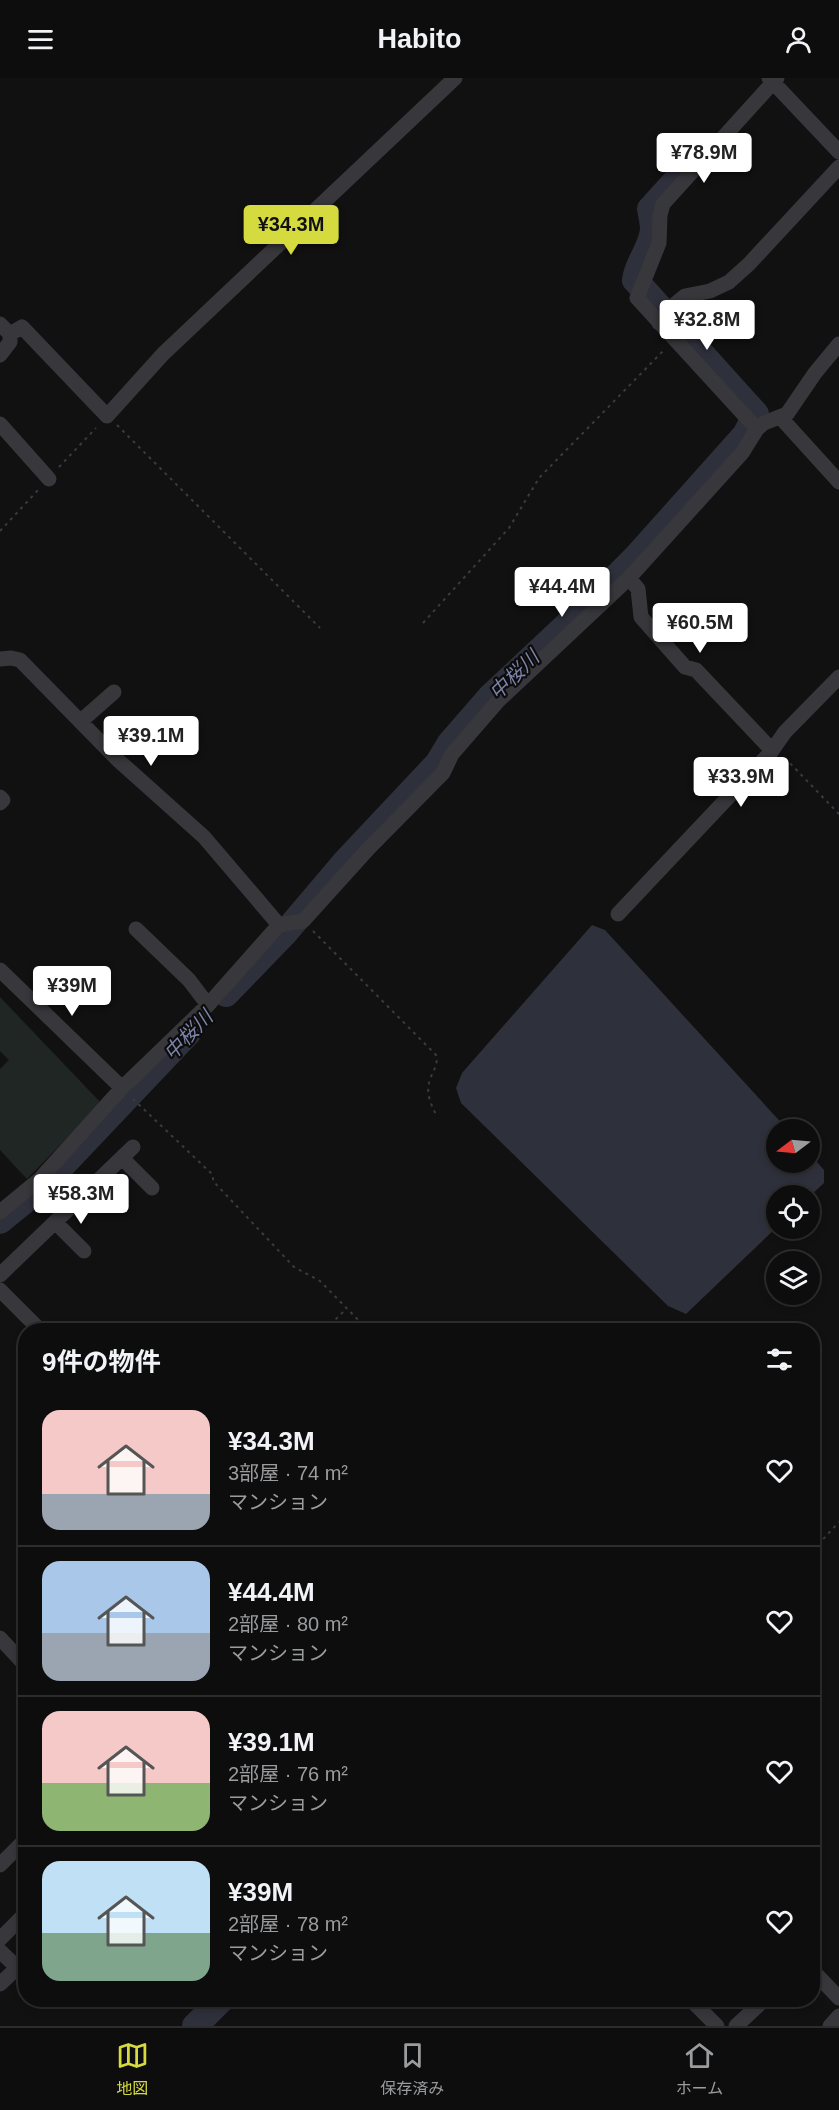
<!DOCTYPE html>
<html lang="ja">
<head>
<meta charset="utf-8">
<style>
  body { margin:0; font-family:Helvetica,"Noto Sans JP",sans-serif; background:#1b1b1c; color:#f1f3f6; height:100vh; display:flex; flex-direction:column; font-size:22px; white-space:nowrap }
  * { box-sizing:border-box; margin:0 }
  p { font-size:20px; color:#9a9c9e }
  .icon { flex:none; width:33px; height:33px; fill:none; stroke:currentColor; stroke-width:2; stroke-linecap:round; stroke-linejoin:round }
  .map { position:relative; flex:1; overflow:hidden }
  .side { position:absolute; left:18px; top:1245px; width:802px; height:684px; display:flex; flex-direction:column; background:#0d0d0e; border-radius:24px; box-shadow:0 3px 9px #0003,0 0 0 2px #2d2d2e }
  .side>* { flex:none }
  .needle { width:39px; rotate:254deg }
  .buttons { position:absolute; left:766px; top:1041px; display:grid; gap:12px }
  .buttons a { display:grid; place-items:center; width:54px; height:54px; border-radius:50%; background:#0d0d0e; box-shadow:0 3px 9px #0003,0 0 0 2px #2d2d2e; font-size:30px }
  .price { position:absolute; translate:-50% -51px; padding:0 14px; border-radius:6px; background:#fff; color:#222; font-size:20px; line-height:39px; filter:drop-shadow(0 2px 3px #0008) }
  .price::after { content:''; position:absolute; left:50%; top:36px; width:18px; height:14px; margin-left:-9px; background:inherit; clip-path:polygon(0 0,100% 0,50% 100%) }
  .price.current { background:#d5db3f; color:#111 }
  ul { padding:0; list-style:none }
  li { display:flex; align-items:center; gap:18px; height:150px; padding:0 24px }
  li+li { border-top:2px solid #2d2d2e }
  li span { display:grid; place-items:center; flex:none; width:168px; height:120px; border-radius:18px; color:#555 }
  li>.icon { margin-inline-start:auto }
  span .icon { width:72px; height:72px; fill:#fffc; stroke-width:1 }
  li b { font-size:26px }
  h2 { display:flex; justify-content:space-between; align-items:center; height:72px; padding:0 24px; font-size:26px }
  header { display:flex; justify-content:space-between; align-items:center; height:78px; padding:0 24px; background:#0d0d0e; font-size:27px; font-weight:800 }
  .menu { display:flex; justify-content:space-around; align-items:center; height:84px; border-top:2px solid #2d2d2e; background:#0d0d0e; font-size:16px; color:#9a9c9e }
  .menu a { display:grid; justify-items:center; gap:3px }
  .menu .current { color:#d5db3f }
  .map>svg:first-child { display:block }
  .green { fill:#202623 }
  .water { fill:#2e303b }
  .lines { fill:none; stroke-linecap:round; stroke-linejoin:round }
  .river { stroke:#2e303b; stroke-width:26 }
  .path { stroke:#3b3a3f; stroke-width:2; stroke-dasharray:3 4.5; stroke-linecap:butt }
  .minor { stroke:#38373b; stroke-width:15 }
  .labels { text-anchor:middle; stroke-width:4.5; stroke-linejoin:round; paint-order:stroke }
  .water-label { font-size:20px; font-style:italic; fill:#7e84a9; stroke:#0c0c0d }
</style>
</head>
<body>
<header><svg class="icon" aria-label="menu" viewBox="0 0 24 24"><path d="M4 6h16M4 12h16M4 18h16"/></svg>Habito<svg class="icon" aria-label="person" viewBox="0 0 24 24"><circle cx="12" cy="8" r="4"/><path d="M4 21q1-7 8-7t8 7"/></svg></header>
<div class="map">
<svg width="839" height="1948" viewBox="0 0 839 1948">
  <rect width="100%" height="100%" fill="#111112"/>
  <path class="green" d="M0,919L101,1025L27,1101L0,1072V991L9,982L0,973Z"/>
  <path class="water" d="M592,847L605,852L787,1051L777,1052V1084H810V1076L824,1092V1105L810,1118H777V1149L686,1236L668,1228L461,1025L456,1010L462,995Z"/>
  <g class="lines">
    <path class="river" d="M226,916L284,856L345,784L438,685L450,665L490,619L587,528L636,479L745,357L756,336L635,202C637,184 652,170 653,151C653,145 651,137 650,131L679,99
      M0,1143L43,1108L188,955
      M195,1948L221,1922"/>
    <path class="path" d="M117,347L320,550
      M59,389L96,350
      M0,453L39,411
      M423,545L509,450L539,400L665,271
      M785,680L839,736
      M313,853L436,977C439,988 431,995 429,1005C426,1017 432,1028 437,1039
      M133,1021L213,1097V1103L294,1189L320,1203L368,1252
      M325,1252L346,1231
      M813,1472L839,1444"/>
    <path class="minor" d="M769,0L839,74
      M659,245L674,227L685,218L710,213L729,204L749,186L839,89
      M0,246L10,256L22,249L107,338L163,276L455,0
      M0,277L10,264V256
      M781,340L839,404
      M0,346L49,401
      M757,351L637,220L659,165L660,137L663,126L777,0
      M629,500L638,511L641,539L685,589L696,592L768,668L774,670
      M0,581L11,580L20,582L119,683L204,759L279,847
      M81,643L114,614
      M0,719L3,722L0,725
      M618,836L771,674L785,654L839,599
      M136,851L189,902L208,927
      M0,892L122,1010
      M122,1080L152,1110
      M0,1134L40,1101L122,1010L208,927L279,847L303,843L369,770L443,695L452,676L498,623L629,500L742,375L757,351L764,345L787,336L815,295L839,266
      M55,1144L84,1173
      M0,1197L133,1069
      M0,1212L40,1252
      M0,1560L26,1588
      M0,1787L26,1761
      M0,1861L26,1835
      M0,1873L26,1898
      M813,1893L839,1920
      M0,1906L17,1890
      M691,1922L717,1948
      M736,1948L764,1922
      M830,1948L839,1938"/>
  </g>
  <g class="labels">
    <g class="water-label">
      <text transform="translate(514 597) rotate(-44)" y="7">中桜川</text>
      <text transform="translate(188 957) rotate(-46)" y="7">中桜川</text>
    </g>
  </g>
</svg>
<div class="buttons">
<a><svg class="needle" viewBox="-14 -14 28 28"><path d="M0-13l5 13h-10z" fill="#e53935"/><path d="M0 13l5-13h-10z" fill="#9a9c9e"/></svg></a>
<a><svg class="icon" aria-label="locate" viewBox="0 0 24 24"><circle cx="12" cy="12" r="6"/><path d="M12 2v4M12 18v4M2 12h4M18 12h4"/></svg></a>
<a><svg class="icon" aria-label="layers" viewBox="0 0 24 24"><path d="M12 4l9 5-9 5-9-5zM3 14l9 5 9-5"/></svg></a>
</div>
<b class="price" style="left:704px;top:106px">¥78.9M</b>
<b class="price current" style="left:291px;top:178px">¥34.3M</b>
<b class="price" style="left:707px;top:273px">¥32.8M</b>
<b class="price" style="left:562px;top:540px">¥44.4M</b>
<b class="price" style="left:700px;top:576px">¥60.5M</b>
<b class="price" style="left:151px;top:689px">¥39.1M</b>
<b class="price" style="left:741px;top:730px">¥33.9M</b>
<b class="price" style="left:72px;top:939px">¥39M</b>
<b class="price" style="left:81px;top:1147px">¥58.3M</b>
<section class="side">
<h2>9件の物件<svg class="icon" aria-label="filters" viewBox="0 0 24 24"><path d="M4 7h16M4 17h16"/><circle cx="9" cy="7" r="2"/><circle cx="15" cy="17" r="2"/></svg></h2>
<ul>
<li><span style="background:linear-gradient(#f6c9c9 70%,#9aa5b1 0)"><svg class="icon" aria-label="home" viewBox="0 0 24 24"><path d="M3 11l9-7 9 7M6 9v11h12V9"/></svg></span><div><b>¥34.3M</b><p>3部屋 · 74 m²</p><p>マンション</p></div><svg class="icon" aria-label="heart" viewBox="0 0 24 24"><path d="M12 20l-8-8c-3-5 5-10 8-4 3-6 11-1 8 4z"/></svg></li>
<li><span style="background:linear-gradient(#a9c7e8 60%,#9aa5b1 0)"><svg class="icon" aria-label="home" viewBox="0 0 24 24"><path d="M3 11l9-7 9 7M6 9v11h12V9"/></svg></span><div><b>¥44.4M</b><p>2部屋 · 80 m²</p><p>マンション</p></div><svg class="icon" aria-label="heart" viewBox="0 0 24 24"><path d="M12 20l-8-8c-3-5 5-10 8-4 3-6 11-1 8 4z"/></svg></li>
<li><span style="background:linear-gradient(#f6c9c9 60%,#8fb573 0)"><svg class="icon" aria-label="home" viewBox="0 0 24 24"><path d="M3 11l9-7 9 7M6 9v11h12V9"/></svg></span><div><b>¥39.1M</b><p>2部屋 · 76 m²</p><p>マンション</p></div><svg class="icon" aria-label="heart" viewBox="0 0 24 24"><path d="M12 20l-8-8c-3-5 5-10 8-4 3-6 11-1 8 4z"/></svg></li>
<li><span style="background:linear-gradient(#bfe0f5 60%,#7fa58c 0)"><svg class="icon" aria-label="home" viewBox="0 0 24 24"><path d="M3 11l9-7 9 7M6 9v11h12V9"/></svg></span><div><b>¥39M</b><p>2部屋 · 78 m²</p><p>マンション</p></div><svg class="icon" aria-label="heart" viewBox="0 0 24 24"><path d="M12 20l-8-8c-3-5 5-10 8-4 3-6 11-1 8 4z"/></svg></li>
</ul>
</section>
</div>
<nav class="menu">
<a class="current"><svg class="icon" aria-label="map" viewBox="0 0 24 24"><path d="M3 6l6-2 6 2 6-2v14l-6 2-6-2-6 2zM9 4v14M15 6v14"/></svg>地図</a>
<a><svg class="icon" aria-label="saved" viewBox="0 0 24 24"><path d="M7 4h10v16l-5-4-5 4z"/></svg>保存済み</a>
<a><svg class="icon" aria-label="home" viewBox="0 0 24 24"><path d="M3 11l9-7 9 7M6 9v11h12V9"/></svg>ホーム</a>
</nav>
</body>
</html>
